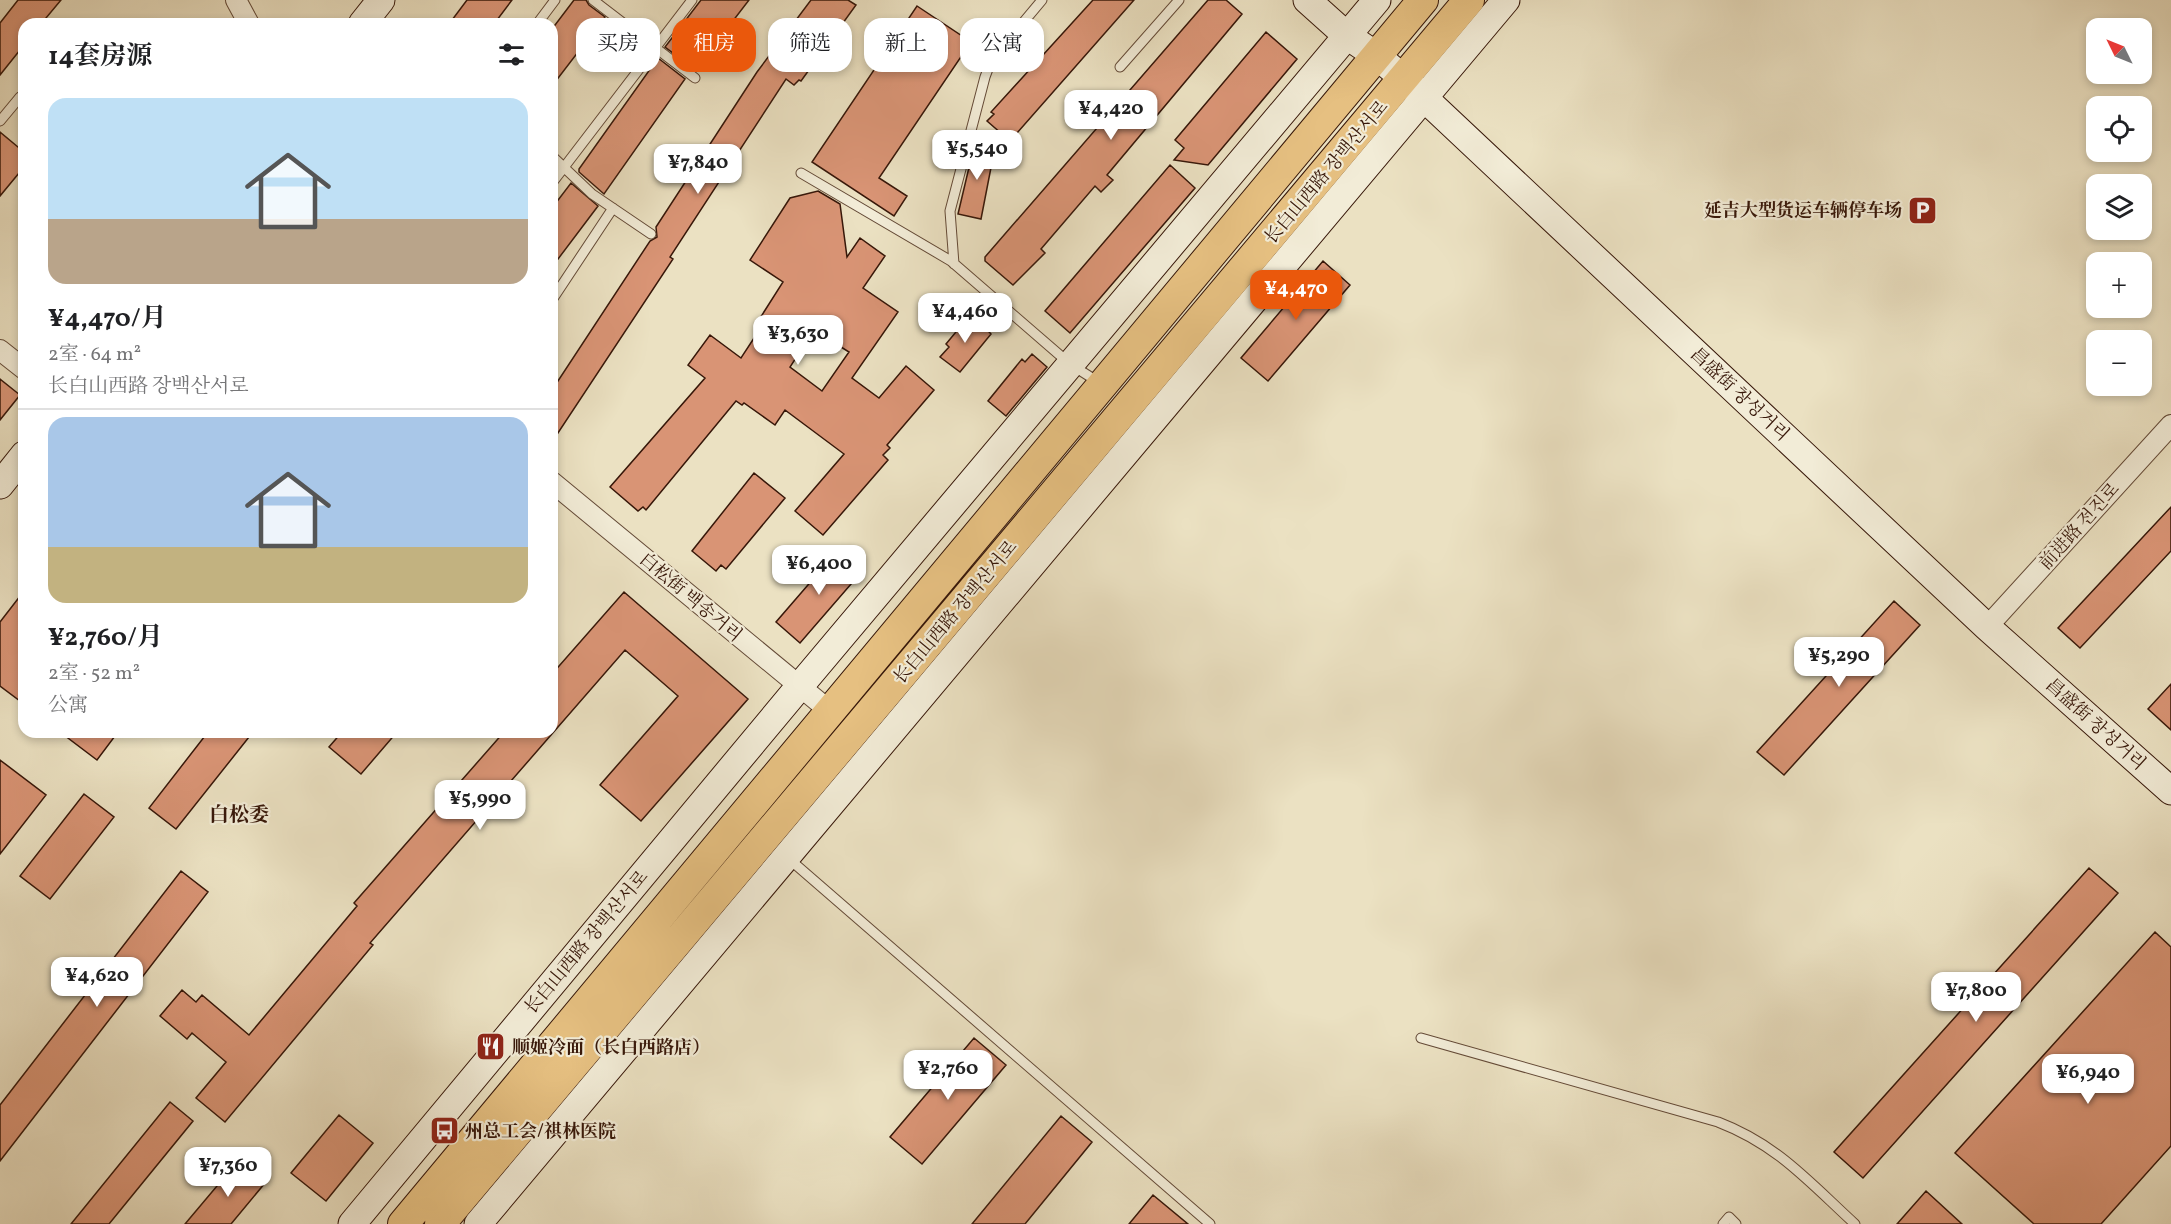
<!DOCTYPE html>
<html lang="zh">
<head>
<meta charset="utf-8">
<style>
  body { margin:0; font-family:Vollkorn,"Noto Serif SC","Noto Serif KR",serif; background:#f2f2f2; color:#202124; height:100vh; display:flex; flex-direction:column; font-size:22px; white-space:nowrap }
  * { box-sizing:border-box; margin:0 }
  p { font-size:20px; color:#757577 }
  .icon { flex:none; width:33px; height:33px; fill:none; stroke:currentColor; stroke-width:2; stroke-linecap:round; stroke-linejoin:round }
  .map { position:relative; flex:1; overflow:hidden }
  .panel { position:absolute; left:18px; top:18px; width:540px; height:720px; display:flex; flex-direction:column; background:#fff; border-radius:18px; box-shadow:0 3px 9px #0003 }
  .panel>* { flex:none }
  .hud { position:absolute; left:576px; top:18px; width:570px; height:54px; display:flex; gap:12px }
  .needle { width:39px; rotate:313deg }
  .controls { position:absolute; left:2086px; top:18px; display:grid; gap:12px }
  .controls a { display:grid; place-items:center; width:66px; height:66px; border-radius:12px; background:#fff; box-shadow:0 3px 9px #0003; font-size:30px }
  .price { position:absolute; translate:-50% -51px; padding:0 14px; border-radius:12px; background:#fff; color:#222; font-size:20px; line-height:39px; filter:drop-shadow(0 2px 3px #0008) }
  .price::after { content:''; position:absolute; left:50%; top:36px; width:18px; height:14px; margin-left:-9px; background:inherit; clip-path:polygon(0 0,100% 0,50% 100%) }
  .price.on { background:#ea580c; color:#fff }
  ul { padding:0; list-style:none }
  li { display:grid; align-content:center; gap:12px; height:318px; padding:0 30px }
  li+li { border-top:2px solid #e0e0e0 }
  li span { display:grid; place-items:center; height:186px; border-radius:18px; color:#555 }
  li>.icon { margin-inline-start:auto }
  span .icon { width:108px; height:108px; fill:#fffc; stroke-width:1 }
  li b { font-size:26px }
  h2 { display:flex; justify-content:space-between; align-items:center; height:72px; padding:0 30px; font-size:26px }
  .chip { padding:0 21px; border-radius:18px; background:#fff; box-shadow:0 3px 9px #0003; font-size:21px; line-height:54px }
  .chip.on { background:#ea580c; color:#fff }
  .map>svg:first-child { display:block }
  .building { fill:#d99475; stroke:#371709; stroke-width:1.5; fill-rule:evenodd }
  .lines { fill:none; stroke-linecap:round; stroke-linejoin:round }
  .lane-casing { stroke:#644a37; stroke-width:11 }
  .street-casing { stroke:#644a37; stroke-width:22 }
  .secondary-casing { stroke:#371709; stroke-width:29 }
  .primary-casing { stroke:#371709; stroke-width:32 }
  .lane { stroke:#f2ecd7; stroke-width:9 }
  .street { stroke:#f2ecd7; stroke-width:20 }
  .secondary { stroke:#f2ecd7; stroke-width:27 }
  .primary { stroke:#e6c081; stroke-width:30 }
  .labels { text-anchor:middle; stroke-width:4.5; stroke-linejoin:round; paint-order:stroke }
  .street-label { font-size:18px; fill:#371709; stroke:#f2ecd7 }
  .poi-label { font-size:18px; font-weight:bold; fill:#371709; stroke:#f2ecd7; text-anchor:start }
  .neighbourhood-label { font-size:20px; font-weight:bold; fill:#371709; stroke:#f2ecd7 }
</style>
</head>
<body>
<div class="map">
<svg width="2171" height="1224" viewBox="0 0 2171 1224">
  <rect width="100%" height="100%" fill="#ebe1c2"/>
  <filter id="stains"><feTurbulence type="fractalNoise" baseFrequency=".00333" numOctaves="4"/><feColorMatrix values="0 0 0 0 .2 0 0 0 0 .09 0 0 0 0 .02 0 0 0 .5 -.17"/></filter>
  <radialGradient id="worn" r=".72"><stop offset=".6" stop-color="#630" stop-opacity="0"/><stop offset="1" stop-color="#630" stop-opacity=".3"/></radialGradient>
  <path class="building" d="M18,0H61L41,24H24V45L0,75V23Z
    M467,0H512L494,24H449Z
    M574,0H586L589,5L605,17L552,86V29Z
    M701,0H749L699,65L697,63L693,68L665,47Z
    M811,0H848L856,5L801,81L799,80L794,85L786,79L670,257L673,259L552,442V390L650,241L657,237L656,227L757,72Z
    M1093,0H1134L1010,141L987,121L994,114L991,112Z
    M1208,0H1226L1242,14L1107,175L1113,180L1101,192L1095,186L1041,249L1045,253L1013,285L985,261V257Z
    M917,6L971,42L879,178L907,196L894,216L812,162Z
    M1266,32L1297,59L1208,165L1174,160L1184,148L1175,140Z
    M658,58L685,79L604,194L579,172V169Z
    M0,132L24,152V167L0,196Z
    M975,142L995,147L981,219L958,214Z
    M1170,165L1195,188L1070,333L1045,311Z
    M571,183L598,206L552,267V208Z
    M818,191L840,204L847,257L860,238L885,256L863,288L898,312L852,378L879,398L906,366L934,390L887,445L890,448L883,455L888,460L823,535L795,511L844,454L785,410L775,425L744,403L742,405L736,401L646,510L643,507L638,511L610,487L705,378L688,365L710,335L741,358L760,329L755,326L783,282L750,260L790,198ZM814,330L849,352L822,391L790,367Z
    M1323,261L1350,285L1268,381L1241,358Z
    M973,315L991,334L960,372L940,357L949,347L946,344L965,321L967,323Z
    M1032,354L1047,367L1006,416L988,401L1022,359L1025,362Z
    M0,379L20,395L0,420Z
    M754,473L785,498L726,569L721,565L716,571L692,551Z
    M2171,507V551L2080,648L2058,628Z
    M839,549L862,568L856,575L858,576L800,643L776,622Z
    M24,591V704L0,686V622Z
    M624,592L748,699L641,821L600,785L678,696L625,650L370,943L373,945L225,1122L196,1098L226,1062L192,1033L187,1039L160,1016L182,990L196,1002L202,995L249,1035L357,906L354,903L504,732H552V674Z
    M1894,601L1920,625L1784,775L1757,752Z
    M2171,684V730L2148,709Z
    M60,732H118L97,760Z
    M208,732H253L176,829L149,808Z
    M342,732H397L361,774L329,747Z
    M0,760L46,795L0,854Z
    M84,794L114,817L50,899L20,876Z
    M2089,868L2118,893L1863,1178L1834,1152Z
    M181,871L208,892L0,1161V1105Z
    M2155,932L2171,947V1146L2101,1224H2034L1955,1153Z
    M974,1038L1006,1065L922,1164L890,1137Z
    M170,1102L193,1121L109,1224H71Z
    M339,1115L373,1143L326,1201L291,1173Z
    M1061,1116L1092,1142L1025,1224H972Z
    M238,1161L265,1183L231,1224H185Z
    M1926,1191L1962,1224H1897Z
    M1153,1195L1188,1224H1129Z"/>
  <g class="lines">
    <defs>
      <path id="lane" d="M593,0L695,78
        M537,24L555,0
        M1120,67L1179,0
        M0,121L20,97
        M552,156L592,194L651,234
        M801,173L951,261L1070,364L1100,383
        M552,183L692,0
        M954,264L950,211L985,77L991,61L1042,0
        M552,300L613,208
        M788,858L1210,1224
        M1421,1038L1718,1122C1778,1145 1809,1182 1855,1224
        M1723,1224L1729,1217L1736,1224"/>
      <path id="street" d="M236,0L249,24
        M0,350L24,369
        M552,482L831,712
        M1987,627L2171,425"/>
      <path id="secondary" d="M1307,0L1346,35L1377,56L1404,79L1987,627L2171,791
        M362,24L381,0
        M0,485L24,455
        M352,1224L799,687L1377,0
        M478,1224L1506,0"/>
      <path id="primary" d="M403,1224L1423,0
        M440,1224L1469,0"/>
    </defs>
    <use href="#lane" class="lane-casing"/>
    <use href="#street" class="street-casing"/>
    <use href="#secondary" class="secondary-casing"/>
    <use href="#primary" class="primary-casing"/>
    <use href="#lane" class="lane"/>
    <use href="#street" class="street"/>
    <use href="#secondary" class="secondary"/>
    <use href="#primary" class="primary"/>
  </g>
  <defs>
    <symbol id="parking-square" viewBox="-11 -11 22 22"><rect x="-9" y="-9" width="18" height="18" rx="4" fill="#8f2418" stroke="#f2ecd7"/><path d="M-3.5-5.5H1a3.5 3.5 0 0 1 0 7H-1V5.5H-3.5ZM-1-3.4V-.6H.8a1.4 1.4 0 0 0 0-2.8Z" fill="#fff"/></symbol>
    <symbol id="restaurant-square" viewBox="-11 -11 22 22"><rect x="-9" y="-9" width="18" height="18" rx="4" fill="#8f2418" stroke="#f2ecd7"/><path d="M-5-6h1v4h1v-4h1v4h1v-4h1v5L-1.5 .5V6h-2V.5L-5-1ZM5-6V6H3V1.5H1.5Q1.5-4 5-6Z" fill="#fff"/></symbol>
    <symbol id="bus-square" viewBox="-11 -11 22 22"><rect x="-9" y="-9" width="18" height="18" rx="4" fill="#8f2418" stroke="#f2ecd7"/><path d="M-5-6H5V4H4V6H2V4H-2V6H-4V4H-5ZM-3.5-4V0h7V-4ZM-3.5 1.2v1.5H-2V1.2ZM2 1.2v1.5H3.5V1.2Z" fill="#fff"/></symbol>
  </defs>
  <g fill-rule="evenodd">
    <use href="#parking-square" x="1906" y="194" width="33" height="33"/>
    <use href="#restaurant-square" x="474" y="1030" width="33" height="33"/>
    <use href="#bus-square" x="428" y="1114" width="33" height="33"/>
  </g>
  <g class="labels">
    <g class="street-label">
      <text transform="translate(1326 172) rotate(-50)" y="6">长白山西路 장백산서로</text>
      <text transform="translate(1740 394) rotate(43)" y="6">昌盛街 창성거리</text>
      <text transform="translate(2079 526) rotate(-48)" y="6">前进路 전진로</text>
      <text transform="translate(691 597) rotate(40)" y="6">白松街 백송거리</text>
      <text transform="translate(955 612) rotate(-50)" y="6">长白山西路 장백산서로</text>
      <text transform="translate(2096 724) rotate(42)" y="6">昌盛街 창성거리</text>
      <text transform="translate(586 942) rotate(-50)" y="6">长白山西路 장백산서로</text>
    </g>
    <g class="poi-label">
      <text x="1902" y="216" text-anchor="end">延吉大型货运车辆停车场</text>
      <text x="512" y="1053">顺姬冷面（长白西路店）</text>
      <text x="465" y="1137">州总工会/祺林医院</text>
    </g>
    <g class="neighbourhood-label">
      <text x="239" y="821">白松委</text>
    </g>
  </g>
  <rect width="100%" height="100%" filter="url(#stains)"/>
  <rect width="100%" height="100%" fill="url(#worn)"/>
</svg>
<div class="controls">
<a><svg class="needle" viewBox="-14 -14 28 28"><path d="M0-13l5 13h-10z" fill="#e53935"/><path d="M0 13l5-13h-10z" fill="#757577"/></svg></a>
<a><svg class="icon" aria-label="locate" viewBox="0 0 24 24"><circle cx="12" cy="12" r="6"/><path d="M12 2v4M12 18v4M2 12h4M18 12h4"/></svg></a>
<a><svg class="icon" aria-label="layers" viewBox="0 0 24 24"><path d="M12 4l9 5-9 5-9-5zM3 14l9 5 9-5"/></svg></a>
<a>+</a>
<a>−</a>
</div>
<b class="price" style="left:1111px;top:141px">¥4,420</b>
<b class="price" style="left:977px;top:181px">¥5,540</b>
<b class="price" style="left:698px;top:195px">¥7,840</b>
<b class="price on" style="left:1296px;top:321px">¥4,470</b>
<b class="price" style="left:965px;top:344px">¥4,460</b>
<b class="price" style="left:798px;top:366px">¥3,630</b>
<b class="price" style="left:819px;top:596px">¥6,400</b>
<b class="price" style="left:1839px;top:688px">¥5,290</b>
<b class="price" style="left:480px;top:831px">¥5,990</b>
<b class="price" style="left:97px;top:1008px">¥4,620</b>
<b class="price" style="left:1976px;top:1023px">¥7,800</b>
<b class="price" style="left:948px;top:1101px">¥2,760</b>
<b class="price" style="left:2088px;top:1105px">¥6,940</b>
<b class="price" style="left:228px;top:1198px">¥7,360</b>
<div class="hud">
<a class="chip">买房</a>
<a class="chip on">租房</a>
<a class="chip">筛选</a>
<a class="chip">新上</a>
<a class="chip">公寓</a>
</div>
<section class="panel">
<h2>14套房源<svg class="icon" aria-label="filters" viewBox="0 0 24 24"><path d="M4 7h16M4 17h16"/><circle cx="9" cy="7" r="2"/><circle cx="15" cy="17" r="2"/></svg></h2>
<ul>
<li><span style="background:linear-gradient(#bfe0f5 65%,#b9a48a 0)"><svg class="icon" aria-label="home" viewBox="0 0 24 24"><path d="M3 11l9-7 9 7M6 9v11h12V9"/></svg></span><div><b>¥4,470/月</b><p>2室 · 64 m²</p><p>长白山西路 장백산서로</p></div></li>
<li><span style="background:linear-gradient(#a9c7e8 70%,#c2b280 0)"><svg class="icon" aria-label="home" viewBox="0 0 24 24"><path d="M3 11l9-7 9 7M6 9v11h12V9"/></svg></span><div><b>¥2,760/月</b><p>2室 · 52 m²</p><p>公寓</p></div></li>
</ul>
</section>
</div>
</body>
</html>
